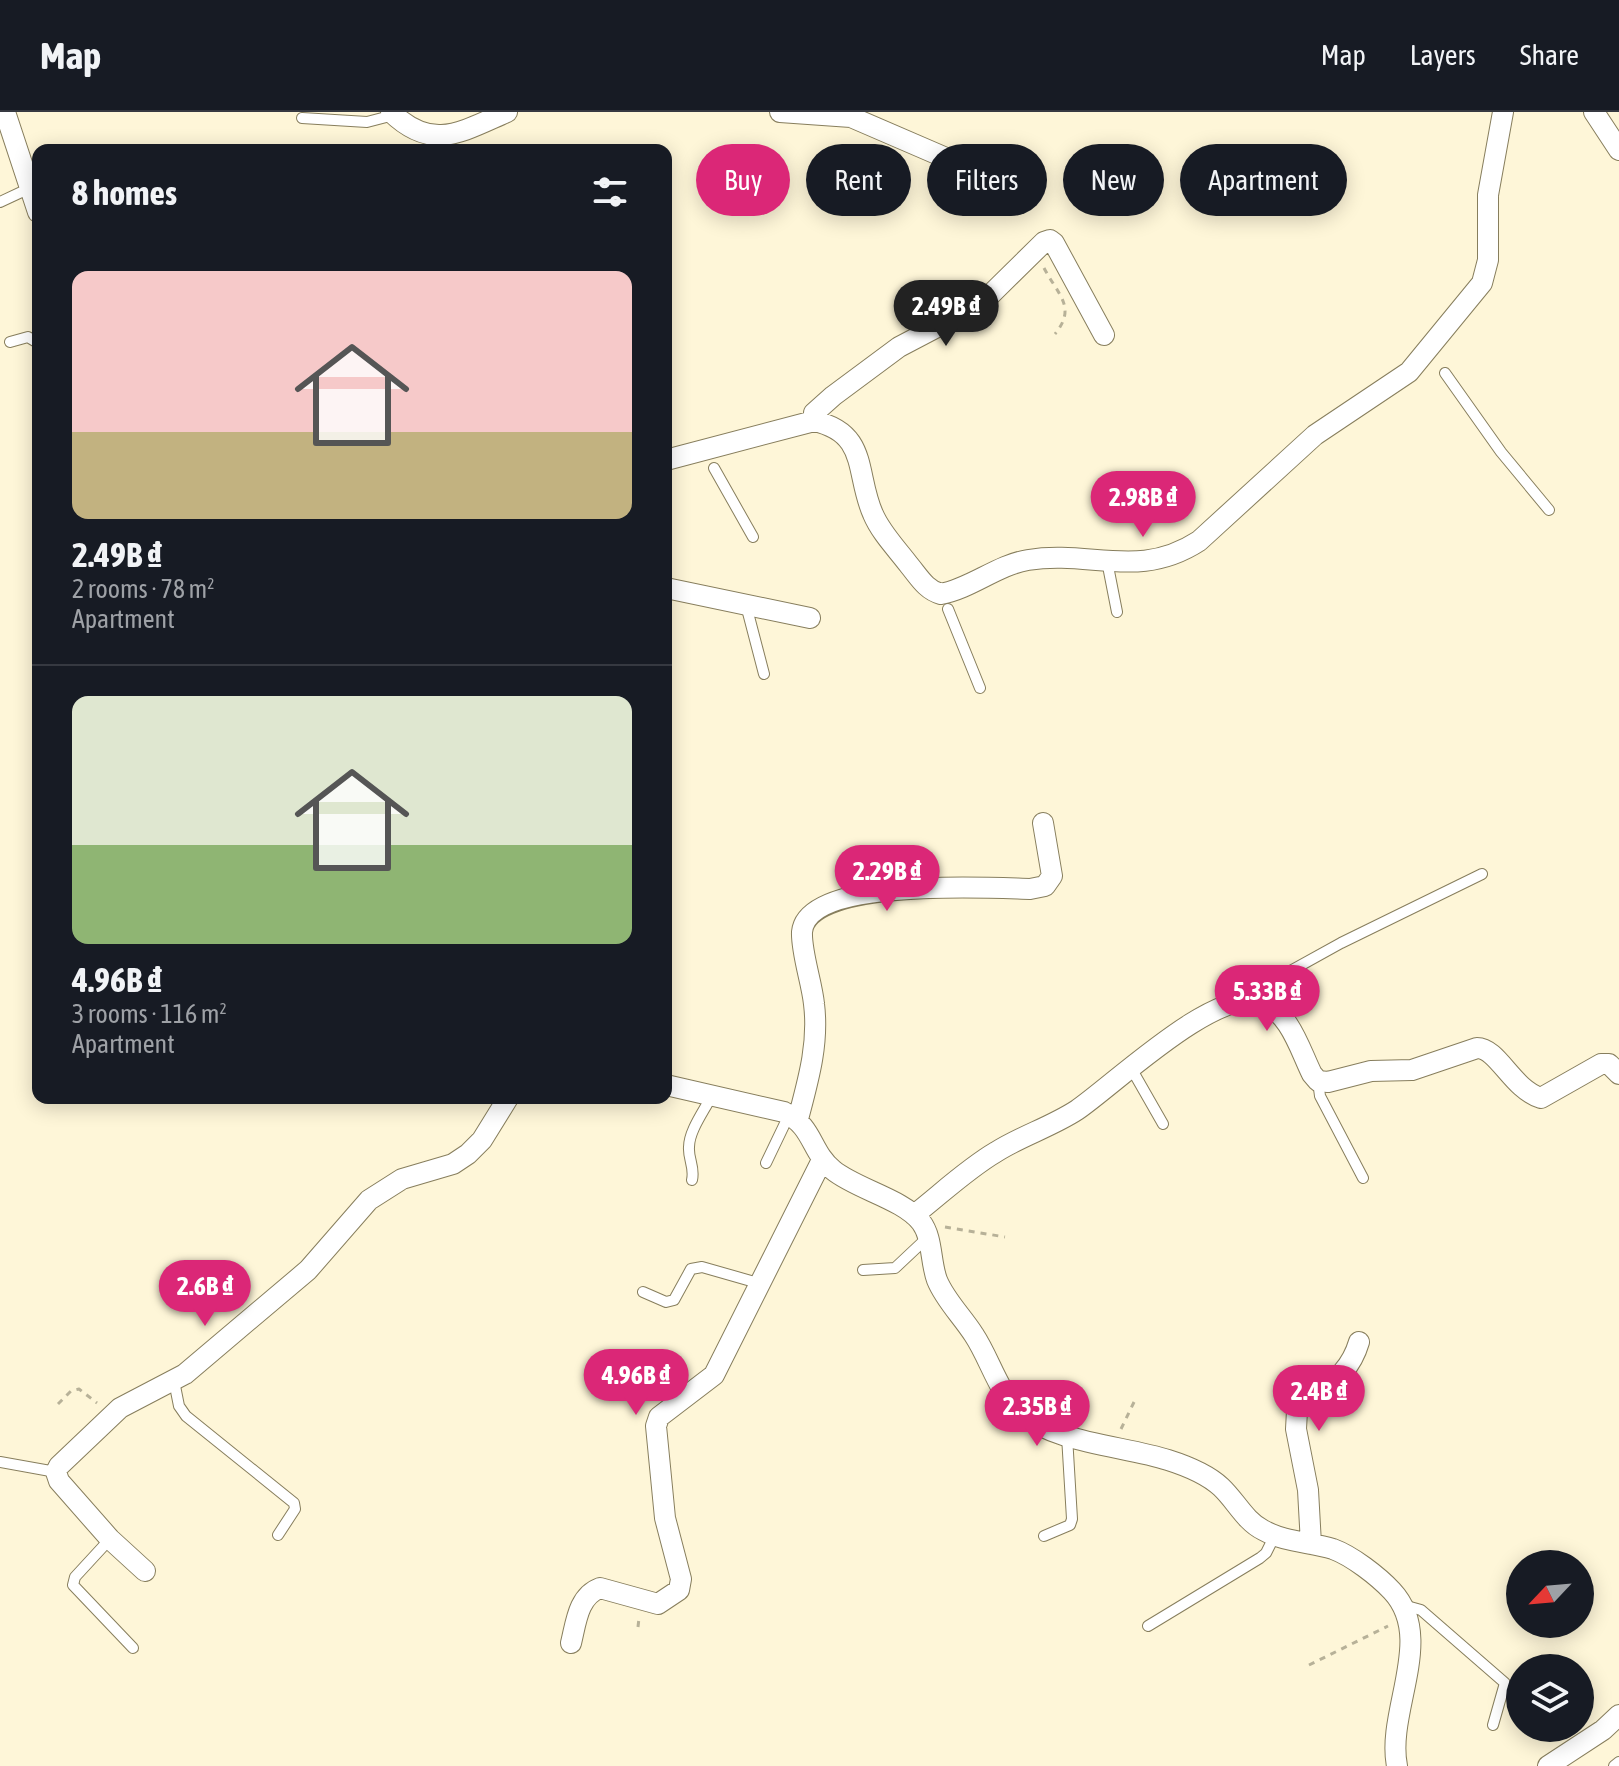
<!DOCTYPE html>
<html lang="en">
<head>
<meta charset="utf-8">
<style>
  body { margin:0; font-family:"Asap Condensed",sans-serif; background:#20242c; color:#f1f3f6; height:100vh; display:flex; flex-direction:column; font-size:30px; white-space:nowrap }
  * { box-sizing:border-box; margin:0 }
  p { font-size:26px; color:#9ea1a6 }
  .icon { flex:none; width:44px; height:44px; fill:none; stroke:currentColor; stroke-width:2; stroke-linecap:round; stroke-linejoin:round }
  .map { position:relative; flex:1; overflow:hidden }
  .panel { position:absolute; left:32px; top:32px; width:640px; height:960px; display:flex; flex-direction:column; background:#171b24; border-radius:16px; box-shadow:0 4px 20px #0003 }
  .panel>* { flex:none }
  .banner { position:absolute; left:696px; top:32px; width:760px; height:72px; display:flex; gap:16px }
  .needle { width:52px; rotate:244deg }
  .controls { position:absolute; left:1506px; top:1438px; display:grid; gap:16px }
  .controls a { display:grid; place-items:center; width:88px; height:88px; border-radius:50%; background:#171b24; box-shadow:0 4px 20px #0003; font-size:40px }
  .price { position:absolute; translate:-50% -68px; padding:0 18px; border-radius:28px; background:#db2777; color:#fff; font-size:26px; line-height:52px; filter:drop-shadow(0 2px 4px #0008) }
  .price::after { content:''; position:absolute; left:50%; top:48px; width:24px; height:18px; margin-left:-12px; background:inherit; clip-path:polygon(0 0,100% 0,50% 100%) }
  .price.current { background:#222; color:#fff }
  ul { padding:0; list-style:none }
  li { display:grid; align-content:center; gap:16px; height:424px; padding:0 40px }
  li+li { border-top:2px solid #363941 }
  li span { display:grid; place-items:center; height:248px; border-radius:16px; color:#555 }
  li>.icon { margin-inline-start:auto }
  span .icon { width:144px; height:144px; fill:#fffc; stroke-width:1 }
  li b { font-size:34px }
  h2 { display:flex; justify-content:space-between; align-items:center; height:96px; padding:0 40px; font-size:34px }
  .tag { padding:0 28px; border-radius:36px; background:#171b24; box-shadow:0 4px 20px #0003; font-size:28px; line-height:72px }
  .tag.current { background:#db2777; color:#fff }
  header { display:flex; align-items:center; gap:48px; box-sizing:border-box; height:112px; padding:0 40px; background:#171b24; border-bottom:2px solid #363941 }
  header strong { font-size:38px }
  nav { display:flex; gap:44px; margin-inline-start:auto; font-size:28px }
  .map>svg:first-child { display:block }
  .lines { fill:none; stroke-linecap:round; stroke-linejoin:round }
  .lane-casing { stroke:#877e5d; stroke-width:12 }
  .street-casing { stroke:#877e5d; stroke-width:22 }
  .path { stroke:#b7b198; stroke-width:3; stroke-dasharray:6 6; stroke-linecap:butt }
  .lane { stroke:#fff; stroke-width:10 }
  .street { stroke:#fff; stroke-width:20 }
</style>
</head>
<body>
<header>
<strong>Map</strong>
<nav><a>Map</a><a>Layers</a><a>Share</a></nav>
</header>
<div class="map">
<svg width="1619" height="1654" viewBox="0 0 1619 1654">
  <rect width="100%" height="100%" fill="#fef6d8"/>
  <g class="lines">
    <defs>
      <path id="lane" d="M302,6L367,10L394,3
        M0,90L30,76
        M10,230L28,225L38,231
        M1445,261L1501,340L1549,398
        M714,356L753,425
        M1107,449L1117,500
        M746,493L764,562
        M948,497L980,576
        M1259,889L1261,878L1267,872L1341,831L1482,762
        M1131,956L1163,1012
        M1318,969L1320,984L1363,1066
        M766,1051L789,1003
        M692,1068C695,1055 688,1047 689,1035C689,1019 704,999 711,985
        M863,1158L895,1156L928,1125
        M643,1180L666,1190L674,1188L691,1157L702,1155L758,1171
        M174,1269L179,1294L186,1304L294,1391L295,1397L278,1423
        M0,1350L56,1360
        M1044,1424L1070,1413L1072,1407L1067,1324
        M110,1427L75,1465L73,1473L133,1536
        M1403,1493L1421,1498L1505,1571L1493,1613
        M1148,1514L1260,1446L1266,1441L1275,1423
        M1614,1654L1619,1650"/>
      <path id="street" d="M5,0L38,100
        M391,0C432,40 461,20 507,0
        M780,0L851,5L946,46
        M1594,0L1619,38
        M814,309V301L833,284L899,235L981,192L1044,130L1050,128L1054,131L1104,223
        M666,348L814,309C869,321 855,362 873,402C881,421 897,437 909,453C919,465 926,478 941,482C972,476 997,453 1028,448C1091,438 1139,468 1199,429L1315,323L1409,260L1482,171L1488,148V83L1503,0
        M666,476L810,506
        M666,973L784,1000C814,1015 810,1039 833,1058C856,1077 903,1087 921,1110C933,1126 930,1149 937,1168C945,1188 962,1204 974,1223C990,1247 998,1280 1020,1300C1053,1331 1125,1334 1168,1348C1187,1354 1207,1362 1221,1375C1236,1389 1245,1409 1263,1418C1284,1430 1310,1430 1333,1437C1352,1444 1378,1464 1392,1479C1436,1526 1386,1599 1397,1654
        M798,1007C808,969 819,932 814,892C812,871 801,840 802,820C807,765 989,776 1030,777L1045,774L1052,764L1043,711
        M914,1103C941,1082 967,1057 996,1040C1021,1024 1051,1015 1077,998C1115,972 1215,875 1261,890C1290,900 1300,938 1312,962L1318,969L1328,970L1371,959L1412,958L1477,936C1498,936 1512,977 1541,986L1601,952H1609L1619,962
        M1311,1432L1308,1378L1296,1317L1297,1299C1323,1274 1348,1267 1359,1230
        M145,1459L110,1427L59,1369L56,1360L59,1354L120,1296L185,1262L308,1158L369,1088L402,1067L453,1052L468,1042L482,1028L508,986
        M571,1531C576,1511 578,1484 600,1476L658,1492L679,1478L681,1467L665,1406L656,1314L659,1305L714,1263L822,1048
        M1548,1654L1603,1618L1619,1603"/>
    </defs>
    <use href="#lane" class="lane-casing"/>
    <use href="#street" class="street-casing"/>
    <path class="path" d="M1044,156C1058,183 1077,195 1055,222
      M945,1115L1005,1125
      M58,1292L71,1279L79,1277L97,1291
      M1121,1317L1135,1288
      M638,1515L639,1506
      M1309,1553L1388,1514"/>
    <use href="#lane" class="lane"/>
    <use href="#street" class="street"/>
  </g>
</svg>
<div class="controls">
<a><svg class="needle" viewBox="-14 -14 28 28"><path d="M0-13l5 13h-10z" fill="#e53935"/><path d="M0 13l5-13h-10z" fill="#9ea1a6"/></svg></a>
<a><svg class="icon" aria-label="layers" viewBox="0 0 24 24"><path d="M12 4l9 5-9 5-9-5zM3 14l9 5 9-5"/></svg></a>
</div>
<b class="price current" style="left:946px;top:236px">2.49B ₫</b>
<b class="price" style="left:1143px;top:427px">2.98B ₫</b>
<b class="price" style="left:887px;top:801px">2.29B ₫</b>
<b class="price" style="left:1267px;top:921px">5.33B ₫</b>
<b class="price" style="left:205px;top:1216px">2.6B ₫</b>
<b class="price" style="left:636px;top:1305px">4.96B ₫</b>
<b class="price" style="left:1319px;top:1321px">2.4B ₫</b>
<b class="price" style="left:1037px;top:1336px">2.35B ₫</b>
<div class="banner">
<a class="tag current">Buy</a>
<a class="tag">Rent</a>
<a class="tag">Filters</a>
<a class="tag">New</a>
<a class="tag">Apartment</a>
</div>
<section class="panel">
<h2>8 homes<svg class="icon" aria-label="filters" viewBox="0 0 24 24"><path d="M4 7h16M4 17h16"/><circle cx="9" cy="7" r="2"/><circle cx="15" cy="17" r="2"/></svg></h2>
<ul>
<li><span style="background:linear-gradient(#f6c9c9 65%,#c2b280 0)"><svg class="icon" aria-label="home" viewBox="0 0 24 24"><path d="M3 11l9-7 9 7M6 9v11h12V9"/></svg></span><div><b>2.49B ₫</b><p>2 rooms · 78 m²</p><p>Apartment</p></div></li>
<li><span style="background:linear-gradient(#dfe7d0 60%,#8fb573 0)"><svg class="icon" aria-label="home" viewBox="0 0 24 24"><path d="M3 11l9-7 9 7M6 9v11h12V9"/></svg></span><div><b>4.96B ₫</b><p>3 rooms · 116 m²</p><p>Apartment</p></div></li>
</ul>
</section>
</div>
</body>
</html>
